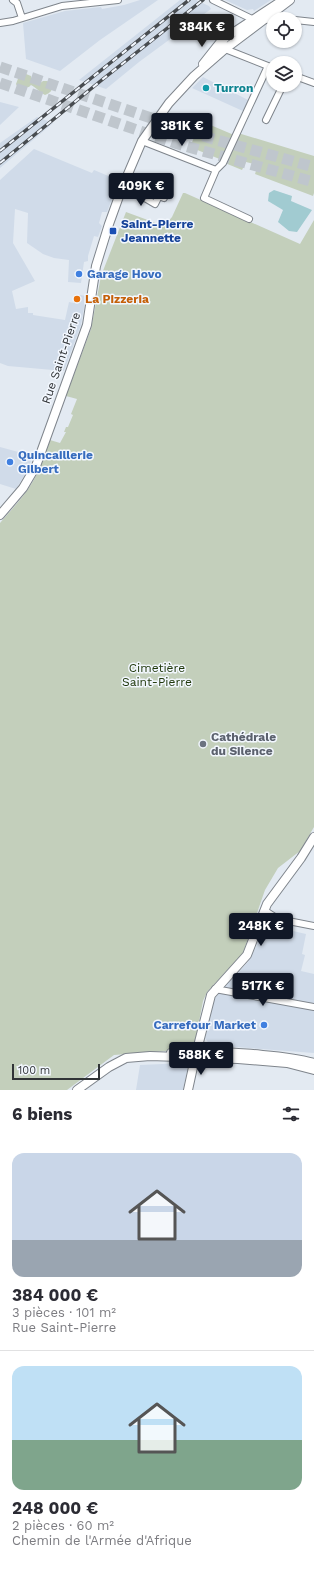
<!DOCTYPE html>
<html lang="fr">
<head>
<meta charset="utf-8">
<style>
  body { margin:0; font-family:"Work Sans",sans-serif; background:#f2f2f3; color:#2b2b33; height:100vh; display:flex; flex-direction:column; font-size:15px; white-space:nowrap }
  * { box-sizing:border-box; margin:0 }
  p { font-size:13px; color:#7c7c81 }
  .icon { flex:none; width:22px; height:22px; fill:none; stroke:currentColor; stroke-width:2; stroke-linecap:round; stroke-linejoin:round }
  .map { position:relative; height:1090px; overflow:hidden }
  .sheet { display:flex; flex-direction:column; background:#fff; flex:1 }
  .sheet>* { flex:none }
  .tools { position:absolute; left:266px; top:12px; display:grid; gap:8px }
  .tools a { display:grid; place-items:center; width:36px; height:36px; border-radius:50%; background:#fff; box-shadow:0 1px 3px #0004; font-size:20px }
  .scale { position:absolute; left:12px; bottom:10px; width:88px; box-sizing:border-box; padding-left:4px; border:2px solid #313437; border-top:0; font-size:11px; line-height:14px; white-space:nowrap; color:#313437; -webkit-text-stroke:3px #f2f7fe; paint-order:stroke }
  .price { position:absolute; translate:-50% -34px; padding:0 9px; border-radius:4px; background:#111827; color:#fff; font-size:13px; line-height:26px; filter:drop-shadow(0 1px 2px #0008) }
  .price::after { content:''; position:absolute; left:50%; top:24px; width:12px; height:9px; margin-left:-6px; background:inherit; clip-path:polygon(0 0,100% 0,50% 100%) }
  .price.active { background:#222; color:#fff }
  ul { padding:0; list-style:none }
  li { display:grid; align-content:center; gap:8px; height:212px; padding:0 12px }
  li+li { border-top:1px solid #e1e1e2 }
  li span { display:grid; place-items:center; height:124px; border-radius:12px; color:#555 }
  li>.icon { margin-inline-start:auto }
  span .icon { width:72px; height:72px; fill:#fffc; stroke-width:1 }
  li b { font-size:17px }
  h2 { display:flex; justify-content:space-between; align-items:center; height:48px; padding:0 12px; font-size:17px }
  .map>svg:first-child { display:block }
  .built { fill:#d0dbe9 }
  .green { fill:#c3cfbb }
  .water { fill:#a1cbd1 }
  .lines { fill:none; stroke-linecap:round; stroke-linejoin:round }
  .highway-tunnel { stroke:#bfc6cd; stroke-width:11; stroke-dasharray:11 5.5; stroke-linecap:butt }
  .street-casing { stroke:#7f858c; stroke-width:8 }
  .secondary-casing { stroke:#7f858c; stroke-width:10 }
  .street { stroke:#fff; stroke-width:6 }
  .secondary { stroke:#fff; stroke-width:8 }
  .rail-casing { stroke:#484c50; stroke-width:3.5 }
  .rail { stroke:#f2f7fe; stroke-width:2; stroke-dasharray:6; stroke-linecap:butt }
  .culture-dot { fill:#0f9aa8; stroke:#f2f7fe; stroke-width:1.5 }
  .transit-dot { fill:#1a4fb4; stroke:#f2f7fe; stroke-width:1.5 }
  .shop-dot { fill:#3f7fe0; stroke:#f2f7fe; stroke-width:1.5 }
  .food-dot { fill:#e8710a; stroke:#f2f7fe; stroke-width:1.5 }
  .worship-dot { fill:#6b7280; stroke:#f2f7fe; stroke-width:1.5 }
  .labels { text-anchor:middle; stroke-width:3; stroke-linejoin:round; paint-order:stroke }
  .culture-label { font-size:12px; font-weight:bold; fill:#0d838f; stroke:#f2f7fe; text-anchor:start }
  .transit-label { font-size:12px; font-weight:bold; fill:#164399; stroke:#f2f7fe; text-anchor:start }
  .shop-label { font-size:12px; font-weight:bold; fill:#366cbe; stroke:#f2f7fe; text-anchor:start }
  .food-label { font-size:12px; font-weight:bold; fill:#c56008; stroke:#f2f7fe; text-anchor:start }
  .street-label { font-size:12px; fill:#313437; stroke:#f2f7fe }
  .park-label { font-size:12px; fill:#20380b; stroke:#f2f7fe }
  .worship-label { font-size:12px; font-weight:bold; fill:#5b616d; stroke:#f2f7fe; text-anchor:start }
</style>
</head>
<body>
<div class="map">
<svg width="314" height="1090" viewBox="0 0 314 1090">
  <rect width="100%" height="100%" fill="#e3eaf2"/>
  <path class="built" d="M140,0H158L100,40L60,71L26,59L23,23L65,11L101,7L102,9L124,5Z
    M180,0H196L209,6L211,9L139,62L106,89L79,80Z
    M225,0H271L254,11L253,9L247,10Z
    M203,77L250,101L245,112L192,88Z
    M0,102L19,107L0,125Z
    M37,117L53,123L0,168V143Z
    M34,149L92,173L94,170L118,180L117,183L114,184L112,188L115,191L107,212H102L99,223L102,226L98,237L94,236L88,256V261L84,262L81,283L68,282L69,260L54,258L43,254L27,243L28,213L15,209L13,243L35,281L12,291L16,309L28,307V313H33V315L65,320L69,302L74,303L75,294L86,296L81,325L64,371L8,366L0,363V180Z
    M0,447L33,456L27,471L16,489L0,484Z
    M266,919L294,924L293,931L306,934L302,954L305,955L301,971L314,974V1053L210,1045L205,1038L209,1024L213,1003L217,995L248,962L256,947Z
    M185,1063L188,1066L183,1090H136L140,1065Z"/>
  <path class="green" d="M26,74L31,76L32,81L39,84L43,81H47L52,83C53,90 51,93 45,95C39,92 37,88 31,85L29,87L18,88L16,84L19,76Z
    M201,121L234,135L222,160L190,147Z
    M238,133L314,156V193L313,196L255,174L258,165L246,162L242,170L225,163Z
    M183,193H185L300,244L314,220V827L300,851L278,868L265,890L243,953L207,992L203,1001L195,1043L191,1049L114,1055L67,1090H0V523C11,510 23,498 32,483C40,470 45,455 50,440L60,443L66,432H64L66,427H68L73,415L71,414L77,399L66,396L91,329L101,276L126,212L164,226L172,217Z"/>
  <path class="water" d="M274,190L292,196L291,201L312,210L297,232L289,231L278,222L283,210L268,201L269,193Z"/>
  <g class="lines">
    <path class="highway-tunnel" d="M0,67L213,139L314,167
      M0,83L178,144L314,182"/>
    <defs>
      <path id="street" d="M13,0L17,3L22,18
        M213,0L252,19L273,20
        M295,20L314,22
        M0,23L13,21L62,6L118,0
        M226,37L223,44L225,49L273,68
        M295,76L314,83
        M266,120L283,85
        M142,141L216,170
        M122,188L138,194L155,204L159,196L164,198
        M249,219L204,198L216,170L223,163L268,66
        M264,910L278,919L314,926
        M215,989L314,1007"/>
      <path id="secondary" d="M203,64L222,40L280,2
        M0,515L23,488L36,466L87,325L96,266L109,224L122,188L142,141L169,103L194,76L225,49L290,0
        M171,1053C199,1050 225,1052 253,1054C274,1056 294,1057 314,1063
        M77,1090L109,1067L126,1058L150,1056L238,1059L287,1063L314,1070
        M188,1090L195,1058L211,995L247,955L267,904L301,858L314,837"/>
    </defs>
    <use href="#street" class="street-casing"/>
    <use href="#secondary" class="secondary-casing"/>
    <use href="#street" class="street"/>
    <use href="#secondary" class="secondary"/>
    <defs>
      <path id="rail" d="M0,151L189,0
        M0,163L103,79L203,0"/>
    </defs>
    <use href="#rail" class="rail-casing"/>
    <use href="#rail" class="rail"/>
  </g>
  <circle class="culture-dot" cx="206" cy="88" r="4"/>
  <rect class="transit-dot" x="109" y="227" width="8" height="8" rx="2"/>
  <g class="shop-dot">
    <circle cx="79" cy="274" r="4"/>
    <circle cx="10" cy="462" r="4"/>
    <circle cx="264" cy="1025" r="4"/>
  </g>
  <circle class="food-dot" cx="77" cy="299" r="4"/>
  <circle class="worship-dot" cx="203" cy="744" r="4"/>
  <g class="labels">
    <g class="culture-label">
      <text x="214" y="92">Turron</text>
    </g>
    <g class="transit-label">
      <text x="121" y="228">Saint-Pierre<tspan x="121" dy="14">Jeannette</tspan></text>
    </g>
    <g class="shop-label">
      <text x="87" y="278">Garage Hovo</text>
      <text x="18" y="459">Quincaillerie<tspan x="18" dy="14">Gilbert</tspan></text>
      <text x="256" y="1029" text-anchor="end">Carrefour Market</text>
    </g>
    <g class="food-label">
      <text x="85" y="303">La Pizzeria</text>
    </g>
    <g class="street-label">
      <text transform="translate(61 358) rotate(-71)" y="4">Rue Saint-Pierre</text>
    </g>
    <g class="park-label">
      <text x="157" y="672">Cimetière<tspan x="157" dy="14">Saint-Pierre</tspan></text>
    </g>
    <g class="worship-label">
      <text x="211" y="741">Cathédrale<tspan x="211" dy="14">du Silence</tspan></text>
    </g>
  </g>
</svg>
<div class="tools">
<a><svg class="icon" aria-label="locate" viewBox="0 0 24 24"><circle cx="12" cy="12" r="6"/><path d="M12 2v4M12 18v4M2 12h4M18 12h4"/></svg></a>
<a><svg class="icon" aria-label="layers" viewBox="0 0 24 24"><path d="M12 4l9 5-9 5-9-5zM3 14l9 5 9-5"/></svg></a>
</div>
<div class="scale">100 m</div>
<b class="price active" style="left:202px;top:48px">384K €</b>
<b class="price" style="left:182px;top:147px">381K €</b>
<b class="price" style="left:141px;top:207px">409K €</b>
<b class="price" style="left:261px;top:947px">248K €</b>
<b class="price" style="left:263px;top:1007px">517K €</b>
<b class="price" style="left:201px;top:1076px">588K €</b>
</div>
<section class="sheet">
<h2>6 biens<svg class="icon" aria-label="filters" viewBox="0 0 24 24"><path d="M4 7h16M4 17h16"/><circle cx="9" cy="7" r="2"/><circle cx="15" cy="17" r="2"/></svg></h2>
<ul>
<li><span style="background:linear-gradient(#c9d6e8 70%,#9aa5b1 0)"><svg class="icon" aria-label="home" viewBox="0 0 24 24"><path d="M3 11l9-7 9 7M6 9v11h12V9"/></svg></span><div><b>384 000 €</b><p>3 pièces · 101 m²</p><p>Rue Saint-Pierre</p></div></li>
<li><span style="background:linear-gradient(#bfe0f5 60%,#7fa58c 0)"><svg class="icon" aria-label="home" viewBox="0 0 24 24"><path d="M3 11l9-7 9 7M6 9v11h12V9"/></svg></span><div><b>248 000 €</b><p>2 pièces · 60 m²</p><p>Chemin de l'Armée d'Afrique</p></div></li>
</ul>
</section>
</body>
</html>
